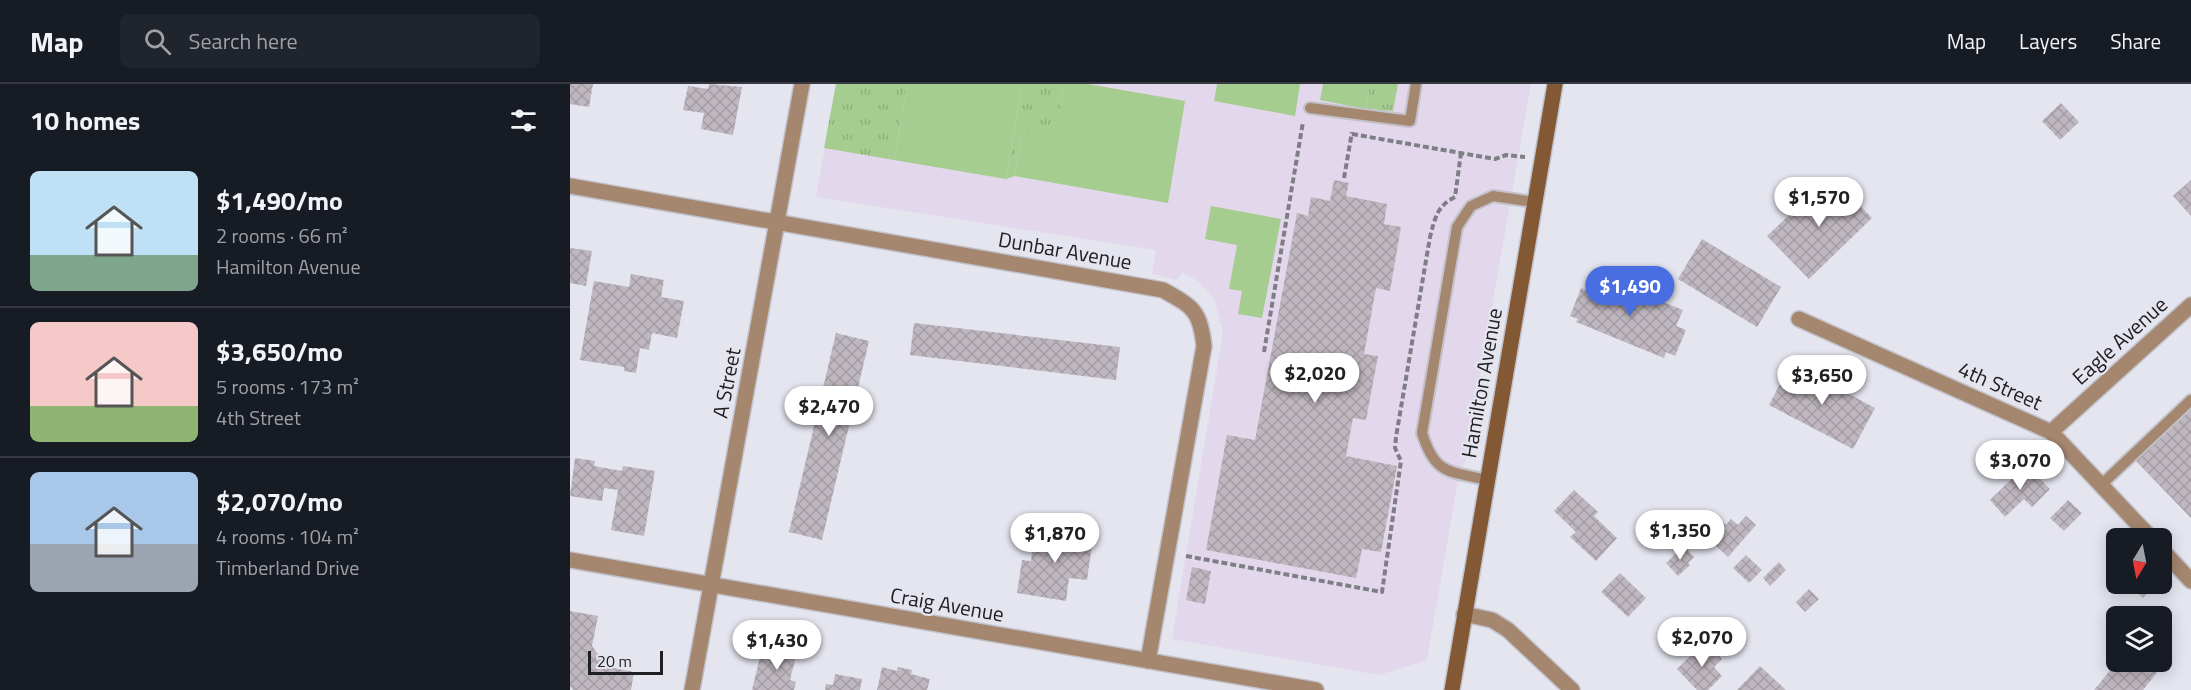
<!DOCTYPE html>
<html lang="en">
<head>
<meta charset="utf-8">
<style>
  body { margin:0; font-family:"Titillium Web",sans-serif; background:#20242c; color:#f1f3f6; height:100vh; display:flex; flex-direction:column; font-size:22px; white-space:nowrap }
  * { box-sizing:border-box; margin:0 }
  p { font-size:20px; color:#9ea1a6 }
  .icon { flex:none; width:33px; height:33px; fill:none; stroke:currentColor; stroke-width:2; stroke-linecap:round; stroke-linejoin:round }
  .map { position:relative; flex:1; overflow:hidden }
  .panel { display:flex; flex-direction:column; background:#171b24; width:570px }
  .panel>* { flex:none }
  .needle { width:39px; rotate:190deg }
  .controls { position:absolute; left:1536px; top:444px; display:grid; gap:12px }
  .controls a { display:grid; place-items:center; width:66px; height:66px; border-radius:9px; background:#171b24; box-shadow:0 3px 15px #0003; font-size:30px }
  .scale { position:absolute; left:18px; bottom:15px; width:75px; box-sizing:border-box; padding-left:6px; border:3px solid #202024; border-top:0; font-size:16px; line-height:21px; white-space:nowrap; color:#202024; -webkit-text-stroke:4px #e5e5f0; paint-order:stroke }
  .price { position:absolute; translate:-50% -51px; padding:0 14px; border-radius:21px; background:#fff; color:#222; font-size:20px; line-height:39px; filter:drop-shadow(0 2px 3px #0008) }
  .price::after { content:''; position:absolute; left:50%; top:36px; width:18px; height:14px; margin-left:-9px; background:inherit; clip-path:polygon(0 0,100% 0,50% 100%) }
  .price.current { background:#496ee1; color:#fff }
  ul { padding:0; list-style:none }
  li { display:flex; align-items:center; gap:18px; height:150px; padding:0 30px }
  li+li { border-top:2px solid #363941 }
  li span { display:grid; place-items:center; flex:none; width:168px; height:120px; border-radius:9px; color:#555 }
  li>.icon { margin-inline-start:auto }
  span .icon { width:72px; height:72px; fill:#fffc; stroke-width:1 }
  li b { font-size:26px }
  h2 { display:flex; justify-content:space-between; align-items:center; height:72px; padding:0 30px; font-size:26px }
  header { display:flex; align-items:center; gap:36px; box-sizing:border-box; height:84px; padding:0 30px; background:#171b24; border-bottom:2px solid #363941 }
  header strong { font-size:28px }
  nav { display:flex; gap:33px; margin-inline-start:auto; font-size:21px }
  .search { width:420px; height:54px; background:#20242c; display:flex; align-items:center; gap:15px; box-sizing:border-box; padding:0 21px; border-radius:9px; color:#9ea1a6; font-size:22px }
  main { display:flex; flex:1; min-height:0 }
  .map>svg:first-child { display:block }
  .education { fill:#e3d7ec }
  .grass { fill:url(#grass-tufts) }
  .park { fill:#a5cd8f }
  .building { fill:url(#building-cross-hatch) }
  .lines { fill:none; stroke-linecap:round; stroke-linejoin:round }
  .lane-casing { stroke:#c2c2cb; stroke-width:14 }
  .street-casing { stroke:#c2c2cb; stroke-width:18 }
  .secondary-casing { stroke:#c2c2cb; stroke-width:18 }
  .path { stroke:#7e7e85; stroke-width:4; stroke-dasharray:6 3; stroke-linecap:butt }
  .lane { stroke:#a5866f; stroke-width:10 }
  .street { stroke:#a5866f; stroke-width:15 }
  .secondary { stroke:#835835; stroke-width:15 }
  .labels { text-anchor:middle; stroke-width:4.5; stroke-linejoin:round; paint-order:stroke }
  .street-label { font-size:21px; fill:#202024; stroke:#e5e5f0 }
</style>
</head>
<body>
<header>
<strong>Map</strong>
<div class="search"><svg class="icon" aria-label="search" viewBox="0 0 24 24"><circle cx="10" cy="10" r="6"/><path d="M15 15l6 6"/></svg>Search here</div>
<nav><a>Map</a><a>Layers</a><a>Share</a></nav>
</header>
<main>
<section class="panel">
<h2>10 homes<svg class="icon" aria-label="filters" viewBox="0 0 24 24"><path d="M4 7h16M4 17h16"/><circle cx="9" cy="7" r="2"/><circle cx="15" cy="17" r="2"/></svg></h2>
<ul>
<li><span style="background:linear-gradient(#bfe0f5 70%,#7fa58c 0)"><svg class="icon" aria-label="home" viewBox="0 0 24 24"><path d="M3 11l9-7 9 7M6 9v11h12V9"/></svg></span><div><b>$1,490/mo</b><p>2 rooms · 66 m²</p><p>Hamilton Avenue</p></div></li>
<li><span style="background:linear-gradient(#f6c9c9 70%,#8fb573 0)"><svg class="icon" aria-label="home" viewBox="0 0 24 24"><path d="M3 11l9-7 9 7M6 9v11h12V9"/></svg></span><div><b>$3,650/mo</b><p>5 rooms · 173 m²</p><p>4th Street</p></div></li>
<li><span style="background:linear-gradient(#a9c7e8 60%,#9aa5b1 0)"><svg class="icon" aria-label="home" viewBox="0 0 24 24"><path d="M3 11l9-7 9 7M6 9v11h12V9"/></svg></span><div><b>$2,070/mo</b><p>4 rooms · 104 m²</p><p>Timberland Drive</p></div></li>
</ul>
</section>
<div class="map">
<svg width="1621" height="606" viewBox="0 0 1621 606">
  <defs>
    <pattern id="grass-tufts" width="24" height="20" patternUnits="userSpaceOnUse" patternTransform="scale(1.5)"><rect width="24" height="20" fill="#a5cd8f"/><path d="M3 7l-1-3M5 7V3M7 7l1-3M15 17l-1-3M17 17v-4M19 17l1-3" fill="none" stroke="#8eb07b"/></pattern>
    <pattern id="building-cross-hatch" width="8" height="8" patternUnits="userSpaceOnUse" patternTransform="scale(1.5)"><rect width="8" height="8" fill="#bfb7bf"/><path d="M0 0l8 8M0 8l8-8" fill="none" stroke="#a49da4"/></pattern>
  </defs>
  <rect width="100%" height="100%" fill="#e5e5f0"/>
  <path class="education" d="M266,0H961L895,377L886,408L857,576L809,591L602,555L653,249L644,215L629,198L612,188L607,196L582,190L586,166L246,113Z"/>
  <path class="grass" d="M266,0H337L324,76L254,64Z
    M452,0H494L485,55L452,49L445,92L436,95Z
    M800,0H828L823,27L796,25Z"/>
  <path class="park" d="M337,0H452L436,95L324,76Z
    M494,0H518L615,17L598,119L445,92L452,49L485,54Z
    M647,0H730L725,32L644,17Z
    M753,0H800L796,25L750,16Z
    M641,122L711,135L692,234L668,230L672,207L659,205L667,161L635,155Z"/>
  <path class="building" d="M0,0H23L19,23L0,20Z
    M139,0L172,3L163,51L131,45L134,29L113,26L118,2L138,5Z
    M1491,19L1509,38L1490,56L1472,37Z
    M764,96L779,99L776,112L817,120L814,140L831,143L820,207L806,204L794,270L808,272L796,336L783,334L776,372L827,382L811,468L792,465L786,494L636,466L657,351L685,356L727,129L738,132L741,113L760,117Z
    M1621,96V132L1603,112Z
    M1268,99L1302,134L1239,195L1197,152L1252,100L1259,108Z
    M1132,155L1211,203L1187,243L1108,195Z
    M0,164L22,167L16,202L0,199Z
    M61,190L94,196L91,213L114,217L107,254L82,249L79,266L70,264L66,289L54,287V283L10,276L24,197L59,203Z
    M1025,191L1113,226L1106,242L1116,246L1105,272L1096,268L1094,274L1006,238L1008,235L1000,232L1011,204L1019,207Z
    M344,239L550,263L546,296L340,271Z
    M266,249L299,257L252,456L219,448Z
    M1221,279L1305,324L1283,365L1199,321Z
    M1621,324V434L1566,377Z
    M5,374L25,377L24,382L52,387L53,382L85,387L74,452L41,446L48,406L34,404L32,417L0,412Z
    M1456,381L1480,405L1462,423L1454,415L1435,433L1420,416Z
    M1004,406L1028,428L1024,432L1047,454L1026,477L1000,453L1006,448L984,427Z
    M1498,416L1512,429L1494,447L1480,434Z
    M1176,432L1186,441L1158,473L1141,457L1146,451L1142,446L1151,436L1156,441L1161,435L1168,441Z
    M465,445L523,454L517,496L499,494L496,517L447,509L452,476L461,477Z
    M1114,462L1124,473L1118,479L1120,481L1108,492L1096,479Z
    M1176,471L1192,486L1179,499L1163,484Z
    M1209,478L1216,486L1200,502L1193,494Z
    M622,483L641,487L635,520L616,516Z
    M1050,489L1076,514L1058,533L1031,508Z
    M1558,500H1584L1585,501L1573,514Z
    M1239,505L1249,515L1235,528L1226,518Z
    M0,527L28,532L22,562L38,583L64,588L61,606H3L0,602Z
    M1135,558L1152,575L1144,583L1152,592L1138,606H1127L1107,585Z
    M209,559L228,564L220,596L226,598L224,606H182L190,573L205,576Z
    M1547,578H1575L1588,587L1573,606H1524Z
    M1190,582L1216,606H1167Z
    M312,583L327,587L328,583L342,586L341,590L360,595L357,606H307Z
    M265,590L292,595L290,606H255L256,600L263,601Z"/>
  <g class="lines">
    <defs>
      <path id="lane" d="M740,24L840,37L846,0
        M917,396C879,387 865,391 852,349L887,143L901,122L923,112L964,118
        M1531,401L1621,316"/>
      <path id="street" d="M0,102L593,206C623,223 630,226 634,262L578,577
        M1229,235L1481,348L1581,454
        M1481,348L1621,221
        M1592,466L1621,497
        M0,476L746,606
        M894,530L922,536L938,546L1002,606
        M122,606L232,0"/>
      <path id="secondary" d="M882,606L985,0"/>
    </defs>
    <use href="#lane" class="lane-casing"/>
    <use href="#street" class="street-casing"/>
    <use href="#secondary" class="secondary-casing"/>
    <path class="path" d="M782,50L925,75L936,71L955,73
      M774,94L782,48
      M694,268L733,38
      M616,472L812,508L831,377L825,364L826,353L860,153C865,134 867,122 885,113L891,69"/>
    <use href="#lane" class="lane"/>
    <use href="#street" class="street"/>
    <use href="#secondary" class="secondary"/>
  </g>
  <g class="labels">
    <g class="street-label">
      <text transform="translate(495 167) rotate(10)" y="7">Dunbar Avenue</text>
      <text transform="translate(1550 257) rotate(-42)" y="7">Eagle Avenue</text>
      <text transform="translate(157 299) rotate(-79)" y="7">A Street</text>
      <text transform="translate(912 299) rotate(-80)" y="7">Hamilton Avenue</text>
      <text transform="translate(1430 302) rotate(24)" y="7">4th Street</text>
      <text transform="translate(377 521) rotate(10)" y="7">Craig Avenue</text>
    </g>
  </g>
</svg>
<div class="controls">
<a><svg class="needle" viewBox="-14 -14 28 28"><path d="M0-13l5 13h-10z" fill="#e53935"/><path d="M0 13l5-13h-10z" fill="#9ea1a6"/></svg></a>
<a><svg class="icon" aria-label="layers" viewBox="0 0 24 24"><path d="M12 4l9 5-9 5-9-5zM3 14l9 5 9-5"/></svg></a>
</div>
<div class="scale">20 m</div>
<b class="price" style="left:1249px;top:144px">$1,570</b>
<b class="price current" style="left:1060px;top:233px">$1,490</b>
<b class="price" style="left:745px;top:320px">$2,020</b>
<b class="price" style="left:1252px;top:322px">$3,650</b>
<b class="price" style="left:259px;top:353px">$2,470</b>
<b class="price" style="left:1450px;top:407px">$3,070</b>
<b class="price" style="left:1110px;top:477px">$1,350</b>
<b class="price" style="left:485px;top:480px">$1,870</b>
<b class="price" style="left:1132px;top:584px">$2,070</b>
<b class="price" style="left:207px;top:587px">$1,430</b>
</div>
</main>
</body>
</html>
